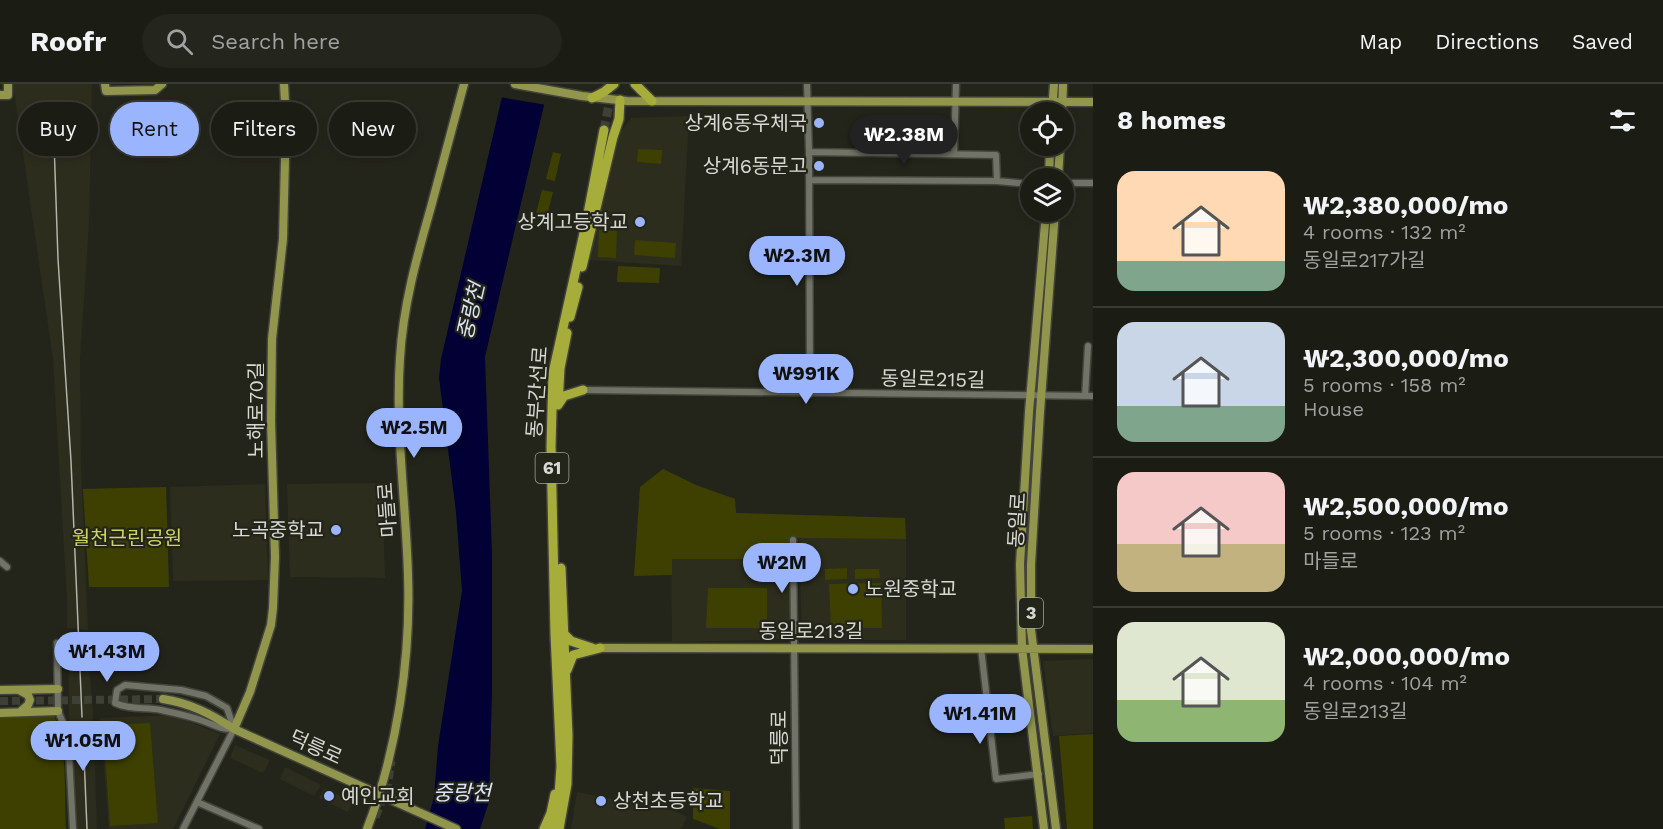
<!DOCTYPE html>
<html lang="en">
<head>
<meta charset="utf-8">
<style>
  body { margin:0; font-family:"Work Sans","Noto Sans KR",sans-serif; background:#24251d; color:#f1f3f6; height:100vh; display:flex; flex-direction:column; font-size:22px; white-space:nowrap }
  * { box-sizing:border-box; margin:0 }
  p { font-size:20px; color:#a0a1a0 }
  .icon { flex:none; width:33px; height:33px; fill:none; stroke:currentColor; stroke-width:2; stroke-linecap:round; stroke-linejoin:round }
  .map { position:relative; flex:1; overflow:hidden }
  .details { display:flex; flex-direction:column; background:#1b1c14; width:570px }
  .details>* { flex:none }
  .guide { position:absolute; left:18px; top:18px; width:570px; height:54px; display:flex; gap:12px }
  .fabs { position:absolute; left:1020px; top:18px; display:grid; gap:12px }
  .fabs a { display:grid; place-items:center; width:54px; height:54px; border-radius:50%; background:#1b1c14; box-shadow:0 3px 9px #0003,0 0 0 2px #393a34; font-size:30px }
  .price { position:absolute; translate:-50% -51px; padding:0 14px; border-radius:21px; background:#9ab5fd; color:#111; font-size:20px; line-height:39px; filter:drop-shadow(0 2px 3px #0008) }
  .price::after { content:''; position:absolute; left:50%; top:36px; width:18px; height:14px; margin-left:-9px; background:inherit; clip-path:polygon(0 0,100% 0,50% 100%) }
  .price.active { background:#222; color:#fff }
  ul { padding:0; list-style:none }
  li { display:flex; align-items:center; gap:18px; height:150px; padding:0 24px }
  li+li { border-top:2px solid #393a34 }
  li span { display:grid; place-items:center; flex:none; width:168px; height:120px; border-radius:18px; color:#555 }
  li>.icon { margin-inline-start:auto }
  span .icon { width:72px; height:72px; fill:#fffc; stroke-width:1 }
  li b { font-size:26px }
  h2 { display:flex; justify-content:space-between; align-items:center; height:72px; padding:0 24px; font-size:26px }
  .pill { padding:0 21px; border-radius:27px; background:#1b1c14; box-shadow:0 3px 9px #0003,0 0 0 2px #393a34; font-size:21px; line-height:54px }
  .pill.active { background:#9ab5fd; color:#111 }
  header { display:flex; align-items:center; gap:36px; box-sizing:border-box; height:84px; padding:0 30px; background:#1b1c14; border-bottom:2px solid #393a34 }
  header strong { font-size:28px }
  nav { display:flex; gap:33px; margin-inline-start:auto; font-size:21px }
  .search { width:420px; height:54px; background:#24251d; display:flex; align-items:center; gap:15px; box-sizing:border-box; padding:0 21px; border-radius:33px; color:#a0a1a0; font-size:22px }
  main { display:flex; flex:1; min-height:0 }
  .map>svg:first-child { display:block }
  .built { fill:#2c2d1c }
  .green { fill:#3e4001 }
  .water { fill:#020035 }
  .pier { fill:#24251a }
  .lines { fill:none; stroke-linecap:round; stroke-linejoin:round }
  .major-tunnel { stroke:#3f4035; stroke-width:8; stroke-dasharray:8 4; stroke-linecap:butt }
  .highway-tunnel { stroke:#3f4035; stroke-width:9; stroke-dasharray:9 4.5; stroke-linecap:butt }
  .minor-casing { stroke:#42433a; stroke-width:9 }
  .major-casing { stroke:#42433a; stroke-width:11 }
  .highway-casing { stroke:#42433a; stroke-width:12 }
  .minor { stroke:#717366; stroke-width:6 }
  .major { stroke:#91964c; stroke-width:8 }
  .highway { stroke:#a7ad3b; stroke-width:9 }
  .rail { stroke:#b3b4ab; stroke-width:1.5 }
  .poi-dot { fill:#9ab5fd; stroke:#24251a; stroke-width:2 }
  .labels { text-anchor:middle; stroke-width:4.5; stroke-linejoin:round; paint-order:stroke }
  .shield { fill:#24251a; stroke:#a1a299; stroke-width:1.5 }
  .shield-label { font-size:18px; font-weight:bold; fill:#d7d8d0 }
  .poi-label { font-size:20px; fill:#d7d8d0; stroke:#24251a; text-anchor:end }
  .street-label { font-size:20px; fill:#d7d8d0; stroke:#24251a }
  .park-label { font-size:20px; fill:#cdd365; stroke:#24251a }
  .water-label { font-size:21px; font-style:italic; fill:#dce4f7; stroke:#24251a }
</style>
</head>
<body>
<header>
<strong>Roofr</strong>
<div class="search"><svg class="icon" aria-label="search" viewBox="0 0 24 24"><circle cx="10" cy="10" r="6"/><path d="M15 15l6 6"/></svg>Search here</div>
<nav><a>Map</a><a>Directions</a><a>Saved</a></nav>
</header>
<main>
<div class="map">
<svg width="1093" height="745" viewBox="0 0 1093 745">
  <rect width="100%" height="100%" fill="#24251a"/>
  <path class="built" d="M13,0H92L89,140L80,275L81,382L88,546L67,544V516L53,275Z
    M689,32L681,182L589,176L610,79L620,49L631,34Z
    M382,399L385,494L290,493L287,400Z
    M265,400L268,496L173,497L170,403Z
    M799,454L906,455V556H802Z
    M671,475H789L792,555L672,558Z
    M68,551H87L93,632L97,745H75L69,629Z
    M1093,575V649L1053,652L1043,577Z
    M172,631L220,650L173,745H109L100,634Z
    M235,661L270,676L263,689L230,674Z
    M285,683L321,701L314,712L280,695Z
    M324,704L353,718L348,728L319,714Z
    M577,708L675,727L687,733L681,745H571Z"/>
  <path class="green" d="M638,65L662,66L661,80L637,78Z
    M553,68L561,70L555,97L546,95Z
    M542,106L553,108L546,136L535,133Z
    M599,146L617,147L616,174L598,173Z
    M635,156L676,159L675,174L634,171Z
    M618,182L660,184L659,199L617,198Z
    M663,385L696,401L735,415L736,429L905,434L906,455L789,454V475H672V491L634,492L640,403Z
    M166,403L169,503H89L83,405Z
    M847,484V495L825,496V485Z
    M855,485H879L880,494L855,495Z
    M881,499L882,544H831L829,500Z
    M708,504H767V544H706Z
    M54,631C68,663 64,710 66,745H0V632Z
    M150,639L158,739L110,742L103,641Z
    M1093,650V745H1067L1059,652Z
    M693,704L730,707V745H720L693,735Z
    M1032,732L1033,745H1005L1004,734Z"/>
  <path class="water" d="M505,0H549L485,273L492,469V610L489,718L480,745H425L434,713L438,662L462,507L456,428L439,294L441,275Z"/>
  <path class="pier" d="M502,0H552L547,21L499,13Z"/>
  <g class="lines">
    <path class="major-tunnel" d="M0,617L163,615"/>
    <path class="highway-tunnel" d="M604,46L613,0
      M375,733L387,703L391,677"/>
    <defs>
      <path id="minor" d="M807,0L809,68L810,310
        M809,68L996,71L997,97
        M954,70L956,0
        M809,96L997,97L1030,100
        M1064,99H1093
        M583,306L1093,312
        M1085,312L1088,262
        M793,456L796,745
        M0,477L7,483
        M57,559L58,627L68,651L73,745
        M981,564L996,695L1039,690
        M125,601L181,606L206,612L227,624L234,645C221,646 215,641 203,637C190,632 175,629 161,626C146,623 129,626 115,619L117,606Z
        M197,718L259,745
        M183,745L234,645"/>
      <path id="major" d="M105,0L106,7L155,6L162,0
        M515,0L582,12L627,17L1093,18
        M0,11H8V0
        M1052,28L1054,0
        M1062,28L1063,0
        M1049,94L1050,62
        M1058,94L1060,62
        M1055,128L1040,328L1031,481V546L1056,745
        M600,564L1093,565
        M0,606L58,605
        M19,606L28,611L30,616L28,621L20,628
        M163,615C190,619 211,630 234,645L456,745
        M0,629L58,627
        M234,645L250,608L271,541L273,524L275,473L271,337L272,255L283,155L286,36L284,0
        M367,745C397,668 411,574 408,491C406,419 395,346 400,274C403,222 417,172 431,123C442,82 453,41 464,0
        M1044,745L1022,564L1020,480L1029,328L1046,128"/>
      <path id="highway" d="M635,0L652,17
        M592,14L604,8L614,0
        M582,183L613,53L619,35L620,16
        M570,233L578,203
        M558,321L560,284L567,249
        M558,321L564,312L583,306
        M563,549L571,557L592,564
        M567,586L573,571L600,564
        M544,745L551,729L555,710
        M551,745L558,726L561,682L555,550L551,363L553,289L586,140L604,46
        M559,745L567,700L568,652L561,484"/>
    </defs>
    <use href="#minor" class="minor-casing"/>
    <use href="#major" class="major-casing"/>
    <use href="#highway" class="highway-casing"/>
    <use href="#minor" class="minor"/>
    <use href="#major" class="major"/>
    <use href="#highway" class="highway"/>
    <path class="rail" d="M53,28L58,175L71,377L82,633
      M83,647L87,745"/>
  </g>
  <g class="poi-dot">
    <circle cx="819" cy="39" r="6"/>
    <circle cx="819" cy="82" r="6"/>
    <circle cx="640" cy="138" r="6"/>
    <circle cx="336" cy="446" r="6"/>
    <circle cx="853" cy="505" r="6"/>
    <circle cx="329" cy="712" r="6"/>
    <circle cx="601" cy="717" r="6"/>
  </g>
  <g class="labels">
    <g class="shield">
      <rect x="535.5" y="369" width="33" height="30" rx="4.5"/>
      <rect x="1019" y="514" width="24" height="30" rx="4.5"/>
    </g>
    <g class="shield-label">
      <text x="552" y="390">61</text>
      <text x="1031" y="535">3</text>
    </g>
    <g class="poi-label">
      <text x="807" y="46">상계6동우체국</text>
      <text x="807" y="89">상계6동문고</text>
      <text x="628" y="145">상계고등학교</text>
      <text x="324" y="453">노곡중학교</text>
      <text x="865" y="512" text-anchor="start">노원중학교</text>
      <text x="341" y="719" text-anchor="start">예인교회</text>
      <text x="613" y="724" text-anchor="start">상천초등학교</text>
    </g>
    <g class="street-label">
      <text transform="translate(933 295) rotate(1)" y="7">동일로215길</text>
      <text transform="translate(537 308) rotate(-86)" y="7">동부간선로</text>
      <text transform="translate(256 326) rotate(-90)" y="7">노해로70길</text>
      <text transform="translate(387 426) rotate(-94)" y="7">마들로</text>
      <text transform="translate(1017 436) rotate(-87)" y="7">동일로</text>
      <text x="811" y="554">동일로213길</text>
      <text transform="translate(779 654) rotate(-90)" y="7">덕릉로</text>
      <text transform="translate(316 663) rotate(24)" y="7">덕릉로</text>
    </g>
    <g class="park-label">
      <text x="127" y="461">월천근린공원</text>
    </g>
    <g class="water-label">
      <text transform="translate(471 227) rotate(-77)" y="7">중랑천</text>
      <text x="462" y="716">중랑천</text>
    </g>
  </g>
</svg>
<div class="fabs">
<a><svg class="icon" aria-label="locate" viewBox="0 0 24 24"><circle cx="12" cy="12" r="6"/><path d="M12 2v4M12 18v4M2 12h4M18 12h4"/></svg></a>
<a><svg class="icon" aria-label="layers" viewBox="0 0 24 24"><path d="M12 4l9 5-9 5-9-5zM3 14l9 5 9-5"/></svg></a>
</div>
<b class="price active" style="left:904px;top:82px">₩2.38M</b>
<b class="price" style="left:797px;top:203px">₩2.3M</b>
<b class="price" style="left:806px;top:321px">₩991K</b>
<b class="price" style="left:414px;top:375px">₩2.5M</b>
<b class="price" style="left:782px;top:510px">₩2M</b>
<b class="price" style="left:107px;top:599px">₩1.43M</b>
<b class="price" style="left:980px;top:661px">₩1.41M</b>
<b class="price" style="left:83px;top:688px">₩1.05M</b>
<div class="guide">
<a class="pill">Buy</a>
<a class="pill active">Rent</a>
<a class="pill">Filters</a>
<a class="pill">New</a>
</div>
</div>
<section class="details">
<h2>8 homes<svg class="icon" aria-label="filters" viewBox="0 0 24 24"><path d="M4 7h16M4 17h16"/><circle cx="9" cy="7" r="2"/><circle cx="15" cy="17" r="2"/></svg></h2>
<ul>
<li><span style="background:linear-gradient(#ffd9b3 75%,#7fa58c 0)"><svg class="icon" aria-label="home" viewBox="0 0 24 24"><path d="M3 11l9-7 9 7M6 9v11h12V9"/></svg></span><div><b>₩2,380,000/mo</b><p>4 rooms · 132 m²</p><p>동일로217가길</p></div></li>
<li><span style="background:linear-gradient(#c9d6e8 70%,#7fa58c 0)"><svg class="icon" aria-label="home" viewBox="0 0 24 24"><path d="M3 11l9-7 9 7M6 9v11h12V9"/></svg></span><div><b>₩2,300,000/mo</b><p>5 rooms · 158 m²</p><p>House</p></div></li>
<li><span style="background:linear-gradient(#f6c9c9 60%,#c2b280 0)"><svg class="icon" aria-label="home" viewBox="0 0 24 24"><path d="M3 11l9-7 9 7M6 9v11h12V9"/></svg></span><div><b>₩2,500,000/mo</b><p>5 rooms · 123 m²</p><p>마들로</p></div></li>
<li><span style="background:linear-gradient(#dfe7d0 65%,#8fb573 0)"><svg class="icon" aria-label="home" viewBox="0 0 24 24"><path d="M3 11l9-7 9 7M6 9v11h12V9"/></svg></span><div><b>₩2,000,000/mo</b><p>4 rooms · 104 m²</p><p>동일로213길</p></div></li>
</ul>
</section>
</main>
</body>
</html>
